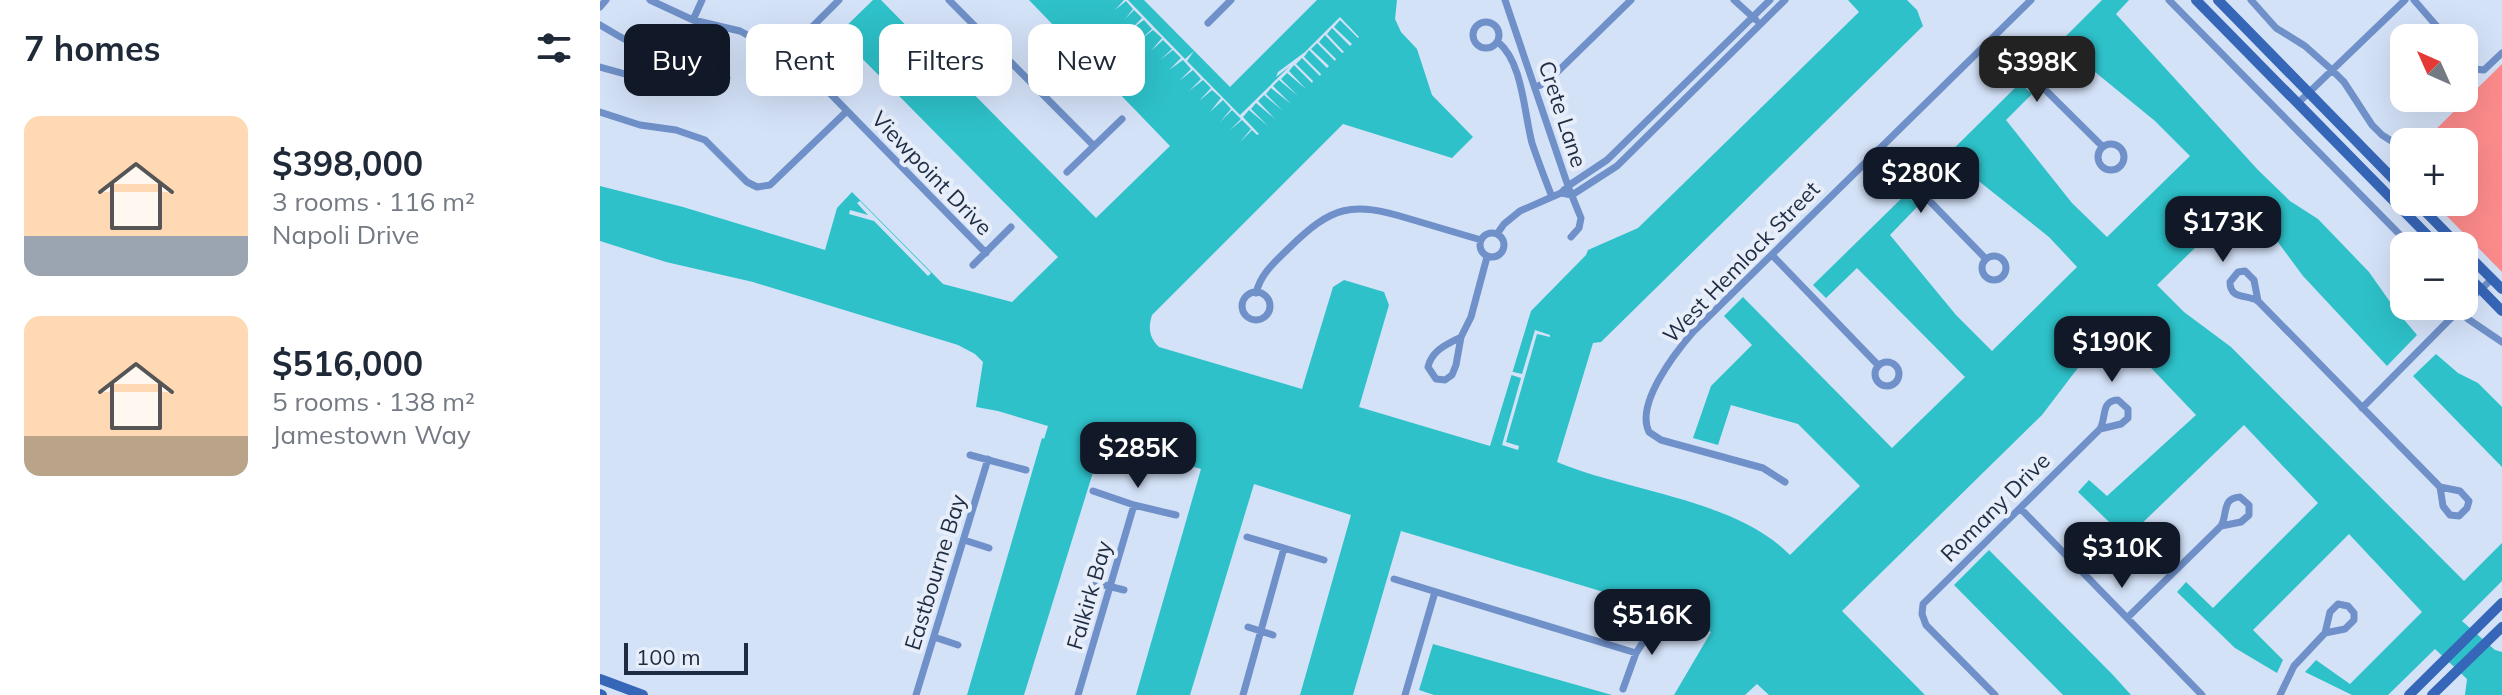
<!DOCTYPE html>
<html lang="en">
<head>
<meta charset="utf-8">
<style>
  body { margin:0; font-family:Mulish,sans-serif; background:#f6f6f7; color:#1f2937; height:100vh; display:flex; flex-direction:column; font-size:30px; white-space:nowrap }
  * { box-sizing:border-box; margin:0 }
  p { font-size:26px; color:#747a83 }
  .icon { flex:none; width:44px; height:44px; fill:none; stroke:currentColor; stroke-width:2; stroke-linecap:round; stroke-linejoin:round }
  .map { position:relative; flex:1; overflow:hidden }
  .side { display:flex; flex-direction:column; background:#fff; width:600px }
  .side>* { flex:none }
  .banner { position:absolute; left:24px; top:24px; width:760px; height:72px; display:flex; gap:16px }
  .needle { width:52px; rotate:315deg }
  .controls { position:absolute; left:1790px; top:24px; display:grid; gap:16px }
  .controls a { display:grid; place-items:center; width:88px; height:88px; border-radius:16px; background:#fff; box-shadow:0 8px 32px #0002; font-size:40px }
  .scale { position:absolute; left:24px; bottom:20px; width:124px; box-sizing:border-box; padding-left:8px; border:4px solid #1e2b40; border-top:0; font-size:22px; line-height:28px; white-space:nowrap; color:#1e2b40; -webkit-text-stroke:6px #e7eefa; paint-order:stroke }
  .price { position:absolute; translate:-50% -68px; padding:0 18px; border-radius:16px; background:#111827; color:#fff; font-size:26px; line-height:52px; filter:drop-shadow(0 2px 4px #0008) }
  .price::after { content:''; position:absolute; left:50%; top:48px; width:24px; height:18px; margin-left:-12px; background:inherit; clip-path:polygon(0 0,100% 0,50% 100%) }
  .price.current { background:#222; color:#fff }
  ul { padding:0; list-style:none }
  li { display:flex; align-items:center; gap:24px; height:200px; padding:0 24px }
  li span { display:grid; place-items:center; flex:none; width:224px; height:160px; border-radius:16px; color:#555 }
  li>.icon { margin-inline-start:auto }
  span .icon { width:96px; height:96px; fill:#fffc; stroke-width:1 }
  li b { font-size:34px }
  h2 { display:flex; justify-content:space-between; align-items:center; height:96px; padding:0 24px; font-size:34px }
  .chip { padding:0 28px; border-radius:16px; background:#fff; box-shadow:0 8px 32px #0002; font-size:28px; line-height:72px }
  .chip.current { background:#111827; color:#fff }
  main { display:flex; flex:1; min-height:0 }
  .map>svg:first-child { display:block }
  .green { fill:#fd8b8c }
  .water { fill:#2ec1c9 }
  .pier { fill:#d4e2f8 }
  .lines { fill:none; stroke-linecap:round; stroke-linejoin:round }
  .street { stroke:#6f90c8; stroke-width:7 }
  .secondary { stroke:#3666b8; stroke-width:10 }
  .labels { text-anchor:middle; stroke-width:8; stroke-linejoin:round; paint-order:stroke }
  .street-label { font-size:22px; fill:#1e2b40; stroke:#e7eefa }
</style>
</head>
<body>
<main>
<section class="side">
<h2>7 homes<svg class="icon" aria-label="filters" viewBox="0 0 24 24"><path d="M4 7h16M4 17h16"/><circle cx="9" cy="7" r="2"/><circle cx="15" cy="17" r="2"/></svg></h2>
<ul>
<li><span style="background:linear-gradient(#ffd9b3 75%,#9aa5b1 0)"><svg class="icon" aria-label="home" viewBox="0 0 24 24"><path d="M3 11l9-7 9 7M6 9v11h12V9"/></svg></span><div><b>$398,000</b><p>3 rooms · 116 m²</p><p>Napoli Drive</p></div></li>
<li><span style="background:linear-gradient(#ffd9b3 75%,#b9a48a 0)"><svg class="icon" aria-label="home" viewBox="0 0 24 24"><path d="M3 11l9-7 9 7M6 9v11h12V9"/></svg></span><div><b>$516,000</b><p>5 rooms · 138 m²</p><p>Jamestown Way</p></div></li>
</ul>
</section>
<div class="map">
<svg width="1902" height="695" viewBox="0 0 1902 695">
  <rect width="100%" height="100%" fill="#d4e2f8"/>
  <path class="green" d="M1902,64V272L1833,202H1864V142H1823Z"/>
  <path class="water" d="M273,0H281L496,218L570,146L429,0H544L630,87L717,0H797L795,19L801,32L817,49L832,95L873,137L852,158L743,124L552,315C548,328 549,337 559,347L702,389L733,287L744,280L784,292L789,305L759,407L890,446L931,311L986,255L988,250L1038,228L1259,12L1248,0H1307L1317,10L1323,26L1001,342L993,343L957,462C1029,492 1135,499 1190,555L1260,486L1198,424L1131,405L1118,445L1093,438L1111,386L1152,345L1124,316L1143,297L1292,448L1365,377L1257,268L1226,298L1213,285L1306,194L1318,206L1290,235L1356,315L1392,351L1477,267L1449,237L1361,167L1333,192L1322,180L1420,83L1432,94L1406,120L1472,203L1507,237L1590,156L1555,121L1473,54L1446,81L1434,68L1502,0H1529L1516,14L1658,170L1690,201L1718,219L1769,272L1795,309L1817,335L1787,366L1703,276L1669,230L1642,202L1557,285L1584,312L1631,347L1864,581L1902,543V581L1862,621L1895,650L1902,652V695H1865L1867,679L1835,649L1788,695H1752L1705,672L1716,660L1750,684L1822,612L1749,534L1653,630L1683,660L1677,673L1635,648L1577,592L1586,582L1613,608L1718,503L1644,425L1535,530L1567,562L1559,570L1478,492L1489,480L1507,496L1596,415L1514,329L1490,352L1442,415L1242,611L1325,695H1169L1157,684L1145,695H1074L1111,632L1070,612L801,531L753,695H700L751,515L654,484L590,695H536L601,469L503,440L424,695H367L442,438L444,439L448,426L398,411L376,407L383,362L375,354L358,345L153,282L66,262L0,241V186L83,207L225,250L237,208L252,192L343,284L412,302L458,257L238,34Z
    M1836,354L1858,373L1878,383L1902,407V467L1813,376Z
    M1389,550L1513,675L1531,695H1463L1354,585Z
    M833,644L1012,695H834L819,690Z"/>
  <path class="pier" d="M524,0H528L585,59L594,51L587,61L640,115L690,66L676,77L678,72L705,52L740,17L759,37L758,38L740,20L734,27L752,44L750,46L732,28L727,34L744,52L742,53L725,35L719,42L736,59L735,61L717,43L711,49L729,66L727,68L709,50L704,57L721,74L720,76L702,58L696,64L713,81L712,83L694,65L689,71L706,89L687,73L681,79L698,96L679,80L673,86L691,104L671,88L666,94L683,111L664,95L658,101L675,119L656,103L651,109L668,126L649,110L643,117L659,134L657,135L652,130L640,142L651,129L642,120L629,131L641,119L632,110L620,122L631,109L623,100L610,112L621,98L612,90L599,101L611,88L603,80L589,91L601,79L593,70L579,81L591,69L583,60L569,70L581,58L573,50L560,60L572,49L563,40L551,51L562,38L553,30L540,40L552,29L544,20L530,30L542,18L534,10L525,19L533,9L526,1L515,10Z
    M260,201L331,273L328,276L274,221L249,214L250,210L268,215L257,203Z
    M935,330L950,335V337L937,334L906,442L919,446L918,450L902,445L921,378L908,374L909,371L922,374Z"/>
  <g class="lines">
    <path class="street" d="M50,0L93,20L140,31L184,55L213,76L386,253
      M349,0L494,146
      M905,0L968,186L981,218L979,228L971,237
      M1134,0L1156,20
      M1569,0L1811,246
      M1651,0L1676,28L1705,46L1732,70L1744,82L1772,125L1782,135L1801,147
      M1814,0L1847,38
      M0,7L6,0
      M93,20L102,0
      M873 35a13 13 0 1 1 26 0a13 13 0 1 1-26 0Z
      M608,23L631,0
      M0,25C44,52 76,66 127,78
      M1393,38L1503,147
      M898,42C923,62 924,114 932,143C938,161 945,179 952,197
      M184,55L239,0
      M1864,60L1874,69L1884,70L1902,53
      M0,67L76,88L85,68
      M936,87L947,82L1031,0
      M1698,103L1805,0
      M0,112L40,125L76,130L105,140L147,182L157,187L170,185L247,111
      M1498 157a13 13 0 1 1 26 0a13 13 0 1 1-26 0Z
      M1279,149L1386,259
      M467,172L522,119
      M961,193L972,195L1017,166L1185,0
      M880 245a12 12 0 1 1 24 0a12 12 0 1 1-24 0Z
      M897,234L904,224L920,211L961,193L968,186L1007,160L1170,0
      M1172,255L1278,365
      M1382 268a12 12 0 1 1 24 0a12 12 0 1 1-24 0Z
      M373,265L411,227
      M642 306a14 14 0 1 1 28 0a14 14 0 1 1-28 0Z
      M656,293C661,273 675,262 688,249C733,205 751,201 810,219C833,226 857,233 881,240
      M1658,301L1654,280L1645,271L1638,272L1630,282C1630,300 1647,294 1658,301L1840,487
      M1864,305L1892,279
      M1855,306L1868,319L1902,342
      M861,337C846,345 832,350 828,367L836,379L845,380L852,375L856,365L861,337L871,317L887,257
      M1275 374a12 12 0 1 1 24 0a12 12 0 1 1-24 0Z
      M1518,400L1528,409V418L1521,424L1500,429C1507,417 1500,401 1518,400Z
      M1762,408L1863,306
      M370,455L426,470
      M1185,482L1163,468L1061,440L1049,432C1035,404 1075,353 1093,332L1431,0
      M1840,487L1860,491L1869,501L1867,508L1859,516L1850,515L1843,506Z
      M493,491L534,505L576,515
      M1640,497L1649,505V515L1641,522L1621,526C1628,515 1621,498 1640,497Z
      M1420,508L1602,695
      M647,537L724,560
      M364,540L389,548
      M794,579L1036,653
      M496,583L524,590
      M1738,604L1748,606L1754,613V620L1745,629L1725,633L1730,612Z
      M1527,618L1621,526
      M648,627L673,635
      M334,637L358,645
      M1023,689L1036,653L1060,616
      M316,695L388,459
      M478,695L534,505
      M643,695L684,548
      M805,695L835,592
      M1395,695L1326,625L1322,614L1323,604L1500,429
      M1680,695L1694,666L1725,633"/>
    <path class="secondary" d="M1596,0L1838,246
      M1618,0L1804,190
      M1816,202L1859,246
      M1864,251L1902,289
      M1864,272L1902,311
      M0,679L43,695
      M0,694L2,695
      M1809,695L1902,603
      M1832,695L1902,627"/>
  </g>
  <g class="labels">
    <g class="street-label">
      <text transform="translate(963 114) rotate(72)" y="8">Crete Lane</text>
      <text transform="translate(332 173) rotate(46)" y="8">Viewpoint Drive</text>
      <text transform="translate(1141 262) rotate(-46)" y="8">West Hemlock Street</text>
      <text transform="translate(1395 507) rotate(-45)" y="8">Romany Drive</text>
      <text transform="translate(335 572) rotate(-73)" y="8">Eastbourne Bay</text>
      <text transform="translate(489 595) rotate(-74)" y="8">Falkirk Bay</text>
    </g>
  </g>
</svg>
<div class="controls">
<a><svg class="needle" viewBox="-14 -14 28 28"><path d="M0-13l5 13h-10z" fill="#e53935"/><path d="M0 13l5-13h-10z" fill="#747a83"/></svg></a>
<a>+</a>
<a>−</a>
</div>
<div class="scale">100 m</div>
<b class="price current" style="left:1437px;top:104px">$398K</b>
<b class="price" style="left:1321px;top:215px">$280K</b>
<b class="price" style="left:1623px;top:264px">$173K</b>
<b class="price" style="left:1512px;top:384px">$190K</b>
<b class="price" style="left:538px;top:490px">$285K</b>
<b class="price" style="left:1522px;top:590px">$310K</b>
<b class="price" style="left:1052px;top:657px">$516K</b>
<div class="banner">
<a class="chip current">Buy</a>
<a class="chip">Rent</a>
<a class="chip">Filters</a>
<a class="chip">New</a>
</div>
</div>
</main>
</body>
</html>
